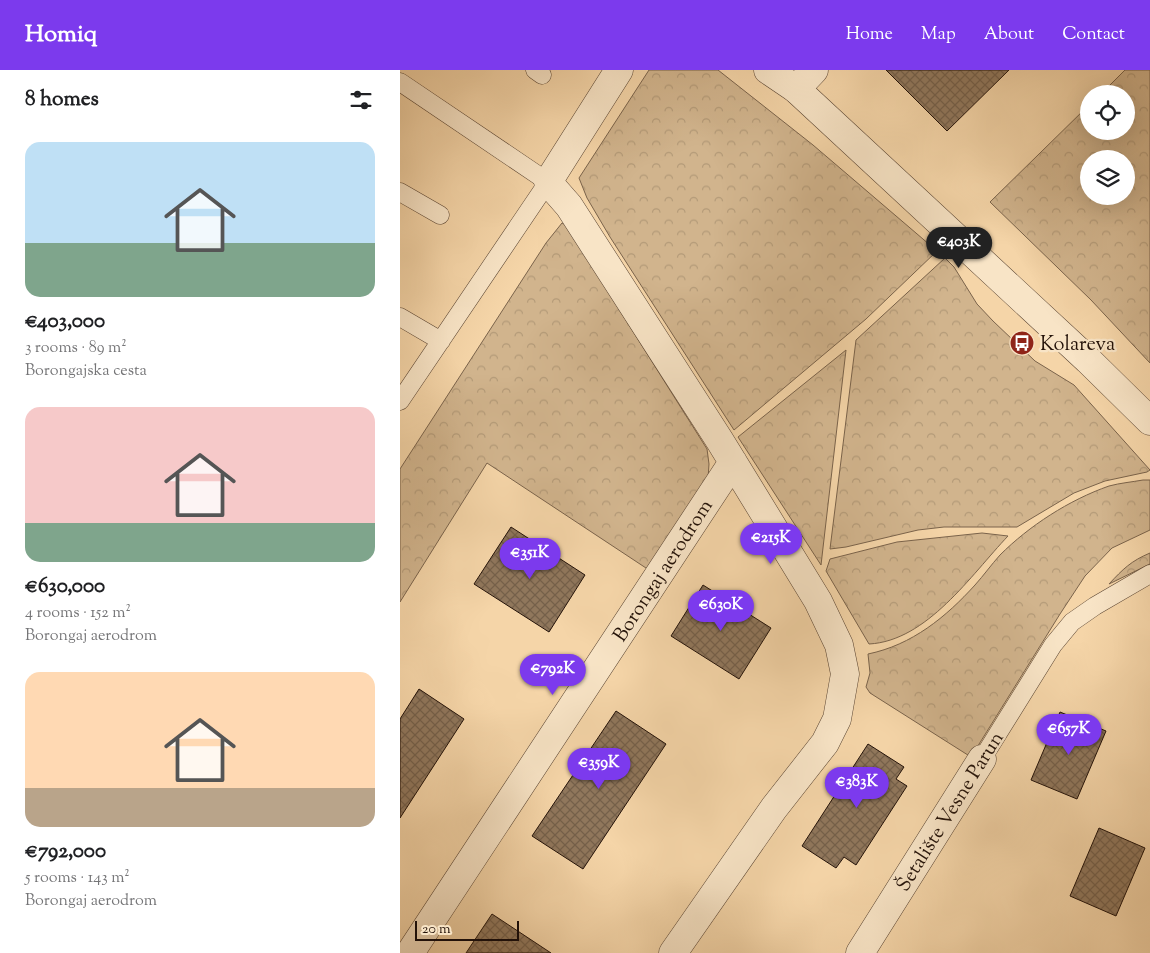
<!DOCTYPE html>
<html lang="en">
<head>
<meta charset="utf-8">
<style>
  body { margin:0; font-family:"Sorts Mill Goudy",serif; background:#f2f2f2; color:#202124; height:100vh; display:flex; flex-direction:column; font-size:19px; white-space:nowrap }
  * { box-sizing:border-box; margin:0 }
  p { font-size:16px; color:#757577 }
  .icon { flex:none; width:28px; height:28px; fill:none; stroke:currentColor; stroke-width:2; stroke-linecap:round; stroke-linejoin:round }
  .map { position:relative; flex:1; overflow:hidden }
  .drawer { display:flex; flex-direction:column; background:#fff; width:400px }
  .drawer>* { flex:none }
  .buttons { position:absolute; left:680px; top:15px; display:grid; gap:10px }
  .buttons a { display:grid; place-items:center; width:55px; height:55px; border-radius:50%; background:#fff; box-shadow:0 5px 20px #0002; font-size:25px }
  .scale { position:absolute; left:15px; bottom:12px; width:104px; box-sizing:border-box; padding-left:5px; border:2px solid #231209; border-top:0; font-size:14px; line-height:18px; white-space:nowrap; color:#231209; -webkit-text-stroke:4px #f8e4c6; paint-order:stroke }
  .price { position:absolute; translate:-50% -42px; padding:0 11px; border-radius:18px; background:#7c3aed; color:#fff; font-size:16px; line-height:32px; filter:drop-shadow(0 1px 2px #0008) }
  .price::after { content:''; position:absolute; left:50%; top:30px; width:15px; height:11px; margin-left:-8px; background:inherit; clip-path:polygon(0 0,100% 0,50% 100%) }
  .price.current { background:#222; color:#fff }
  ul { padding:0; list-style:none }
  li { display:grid; align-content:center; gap:10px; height:265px; padding:0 25px }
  li span { display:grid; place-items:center; height:155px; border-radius:15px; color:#555 }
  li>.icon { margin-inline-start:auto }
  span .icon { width:90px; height:90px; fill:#fffc; stroke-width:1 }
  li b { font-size:21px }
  h2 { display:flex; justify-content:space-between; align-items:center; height:60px; padding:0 25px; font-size:21px }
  header { display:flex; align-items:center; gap:30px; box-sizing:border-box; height:70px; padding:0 25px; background:#7c3aed; color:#fff }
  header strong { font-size:24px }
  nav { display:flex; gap:28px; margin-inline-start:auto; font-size:18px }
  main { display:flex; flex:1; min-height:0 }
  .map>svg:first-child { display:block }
  .forest { fill:url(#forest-crowns); stroke:#7a634b; fill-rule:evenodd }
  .building { fill:url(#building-cross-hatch); stroke:#231209 }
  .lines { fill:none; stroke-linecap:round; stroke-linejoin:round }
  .service-casing { stroke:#584331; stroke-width:19 }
  .pedestrian-casing { stroke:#584331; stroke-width:29 }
  .minor-casing { stroke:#584331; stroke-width:29 }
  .tertiary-casing { stroke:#584331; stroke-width:29 }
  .service { stroke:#f8e4c6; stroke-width:18 }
  .pedestrian { stroke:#f8e4c6; stroke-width:28 }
  .minor { stroke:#f8e4c6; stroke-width:28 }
  .tertiary { stroke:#f8e4c6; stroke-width:28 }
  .labels { text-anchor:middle; stroke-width:4.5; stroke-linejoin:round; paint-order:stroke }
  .poi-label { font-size:20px; fill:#231209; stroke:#f8e4c6; text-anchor:start }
  .street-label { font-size:20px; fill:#231209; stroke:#f8e4c6 }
</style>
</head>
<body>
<header>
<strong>Homiq</strong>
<nav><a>Home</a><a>Map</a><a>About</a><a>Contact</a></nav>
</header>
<main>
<section class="drawer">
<h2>8 homes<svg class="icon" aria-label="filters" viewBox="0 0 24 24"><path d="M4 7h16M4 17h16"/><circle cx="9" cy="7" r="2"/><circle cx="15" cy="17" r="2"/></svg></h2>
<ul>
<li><span style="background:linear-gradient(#bfe0f5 65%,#7fa58c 0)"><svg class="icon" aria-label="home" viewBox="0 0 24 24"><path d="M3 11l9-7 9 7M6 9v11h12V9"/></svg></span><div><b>€403,000</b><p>3 rooms · 89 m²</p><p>Borongajska cesta</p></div></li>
<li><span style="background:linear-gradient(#f6c9c9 75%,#7fa58c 0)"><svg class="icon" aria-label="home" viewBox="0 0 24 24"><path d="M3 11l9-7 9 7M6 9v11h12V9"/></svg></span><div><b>€630,000</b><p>4 rooms · 152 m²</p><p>Borongaj aerodrom</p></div></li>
<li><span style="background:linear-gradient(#ffd9b3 75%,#b9a48a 0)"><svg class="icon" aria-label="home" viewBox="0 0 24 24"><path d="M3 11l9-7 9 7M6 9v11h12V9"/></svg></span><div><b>€792,000</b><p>5 rooms · 143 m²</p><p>Borongaj aerodrom</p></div></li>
</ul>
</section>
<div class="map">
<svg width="750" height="883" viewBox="0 0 750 883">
  <defs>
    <pattern id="forest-crowns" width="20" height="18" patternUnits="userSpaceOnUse" patternTransform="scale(1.25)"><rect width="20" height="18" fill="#d1b48d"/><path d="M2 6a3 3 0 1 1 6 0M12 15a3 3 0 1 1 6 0" fill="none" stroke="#b39a78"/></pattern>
    <pattern id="building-cross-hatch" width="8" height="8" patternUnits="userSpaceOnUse" patternTransform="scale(1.25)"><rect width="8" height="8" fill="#90775c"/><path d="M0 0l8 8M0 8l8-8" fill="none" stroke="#75604a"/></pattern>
  </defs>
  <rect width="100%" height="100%" fill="#f5d5a8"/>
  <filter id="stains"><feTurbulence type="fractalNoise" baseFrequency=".004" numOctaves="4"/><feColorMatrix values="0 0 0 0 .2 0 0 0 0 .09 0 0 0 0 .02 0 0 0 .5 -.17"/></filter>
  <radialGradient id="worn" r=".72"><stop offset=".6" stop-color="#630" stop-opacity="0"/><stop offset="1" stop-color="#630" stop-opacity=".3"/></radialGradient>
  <path class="forest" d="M249,0H318L413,75L537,181L466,249L334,360L210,167L187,128L179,108Z
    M725,0H750V293L691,230L590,132L689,35V61H726V24H701ZM689,89H726V126H689Z
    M162,153L166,155L307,379L309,394L308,409L249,500L87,393L0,532V399L146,173Z
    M545,188L554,197L577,234L593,251L635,291L674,315L750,400L747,402L705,411L674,423L617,457H544L518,460L446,477L430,479L456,270Z
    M446,280L421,495L338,367Z
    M743,410H750V460L712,478L685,506L660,544L571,687L470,623L466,617L470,603L468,584C512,575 546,547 575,515C584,505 591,495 600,485C629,456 669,430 709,416C720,413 732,412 743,410Z
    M582,463L608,466C571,505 527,571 469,574L426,501L430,489L497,472Z
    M750,483V494L709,514C723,499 731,491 750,483Z"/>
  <path class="building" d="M486,0H609L547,61Z
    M111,457L185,505L149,562L74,514Z
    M303,515L371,558L339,609L271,566Z
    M19,619L64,649L0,748V649Z
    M216,641L266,674L183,799L132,766Z
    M660,642L706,661L677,729L631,710Z
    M468,674L504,697L496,709L507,716L456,795L444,787L436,798L402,776Z
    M699,758L745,778L716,846L670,826Z
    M92,844L151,883H66Z"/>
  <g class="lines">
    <defs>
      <path id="service" d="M135,0L142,5
        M0,12L148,112L0,331
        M0,122L40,145
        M0,247L41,271
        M582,689L653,575L672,552L695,536L750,504"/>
      <path id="pedestrian" d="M460,883L582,689"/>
      <path id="minor" d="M219,0L148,112L169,136L320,371L418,531L439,575L445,604L437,649L425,673L374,738L273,883
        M396,19L414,0
        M10,883L333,392"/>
      <path id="tertiary" d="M368,0L396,19L688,290L750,351"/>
    </defs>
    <use href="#service" class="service-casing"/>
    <use href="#pedestrian" class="pedestrian-casing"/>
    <use href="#minor" class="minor-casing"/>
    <use href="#tertiary" class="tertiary-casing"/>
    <use href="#service" class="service"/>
    <use href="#pedestrian" class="pedestrian"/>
    <use href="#minor" class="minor"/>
    <use href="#tertiary" class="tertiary"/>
  </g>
  <defs>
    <symbol id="bus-disc" viewBox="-11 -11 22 22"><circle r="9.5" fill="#8f2418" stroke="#f8e4c6"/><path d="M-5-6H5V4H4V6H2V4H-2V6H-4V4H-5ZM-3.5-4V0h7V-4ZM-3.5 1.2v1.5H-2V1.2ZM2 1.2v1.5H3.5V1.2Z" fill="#fff"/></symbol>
  </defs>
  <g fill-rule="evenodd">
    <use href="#bus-disc" x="608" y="259" width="28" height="28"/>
  </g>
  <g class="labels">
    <g class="poi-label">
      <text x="640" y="280">Kolareva</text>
    </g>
    <g class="street-label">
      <text transform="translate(262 500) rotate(-57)" y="7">Borongaj aerodrom</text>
      <text transform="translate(549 741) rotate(-58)" y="7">Šetalište Vesne Parun</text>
    </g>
  </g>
  <rect width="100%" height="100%" filter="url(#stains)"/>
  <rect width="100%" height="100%" fill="url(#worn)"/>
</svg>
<div class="buttons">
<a><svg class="icon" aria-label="locate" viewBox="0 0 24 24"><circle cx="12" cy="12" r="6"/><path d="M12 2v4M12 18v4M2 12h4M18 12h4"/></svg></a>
<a><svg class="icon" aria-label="layers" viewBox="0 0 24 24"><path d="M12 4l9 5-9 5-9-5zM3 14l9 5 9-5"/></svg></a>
</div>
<div class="scale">20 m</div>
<b class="price current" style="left:559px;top:199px">€403K</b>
<b class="price" style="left:371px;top:495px">€215K</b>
<b class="price" style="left:130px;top:510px">€351K</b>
<b class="price" style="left:321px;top:562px">€630K</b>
<b class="price" style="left:153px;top:626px">€792K</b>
<b class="price" style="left:669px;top:686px">€657K</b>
<b class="price" style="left:199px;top:720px">€359K</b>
<b class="price" style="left:457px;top:739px">€383K</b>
</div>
</main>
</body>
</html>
